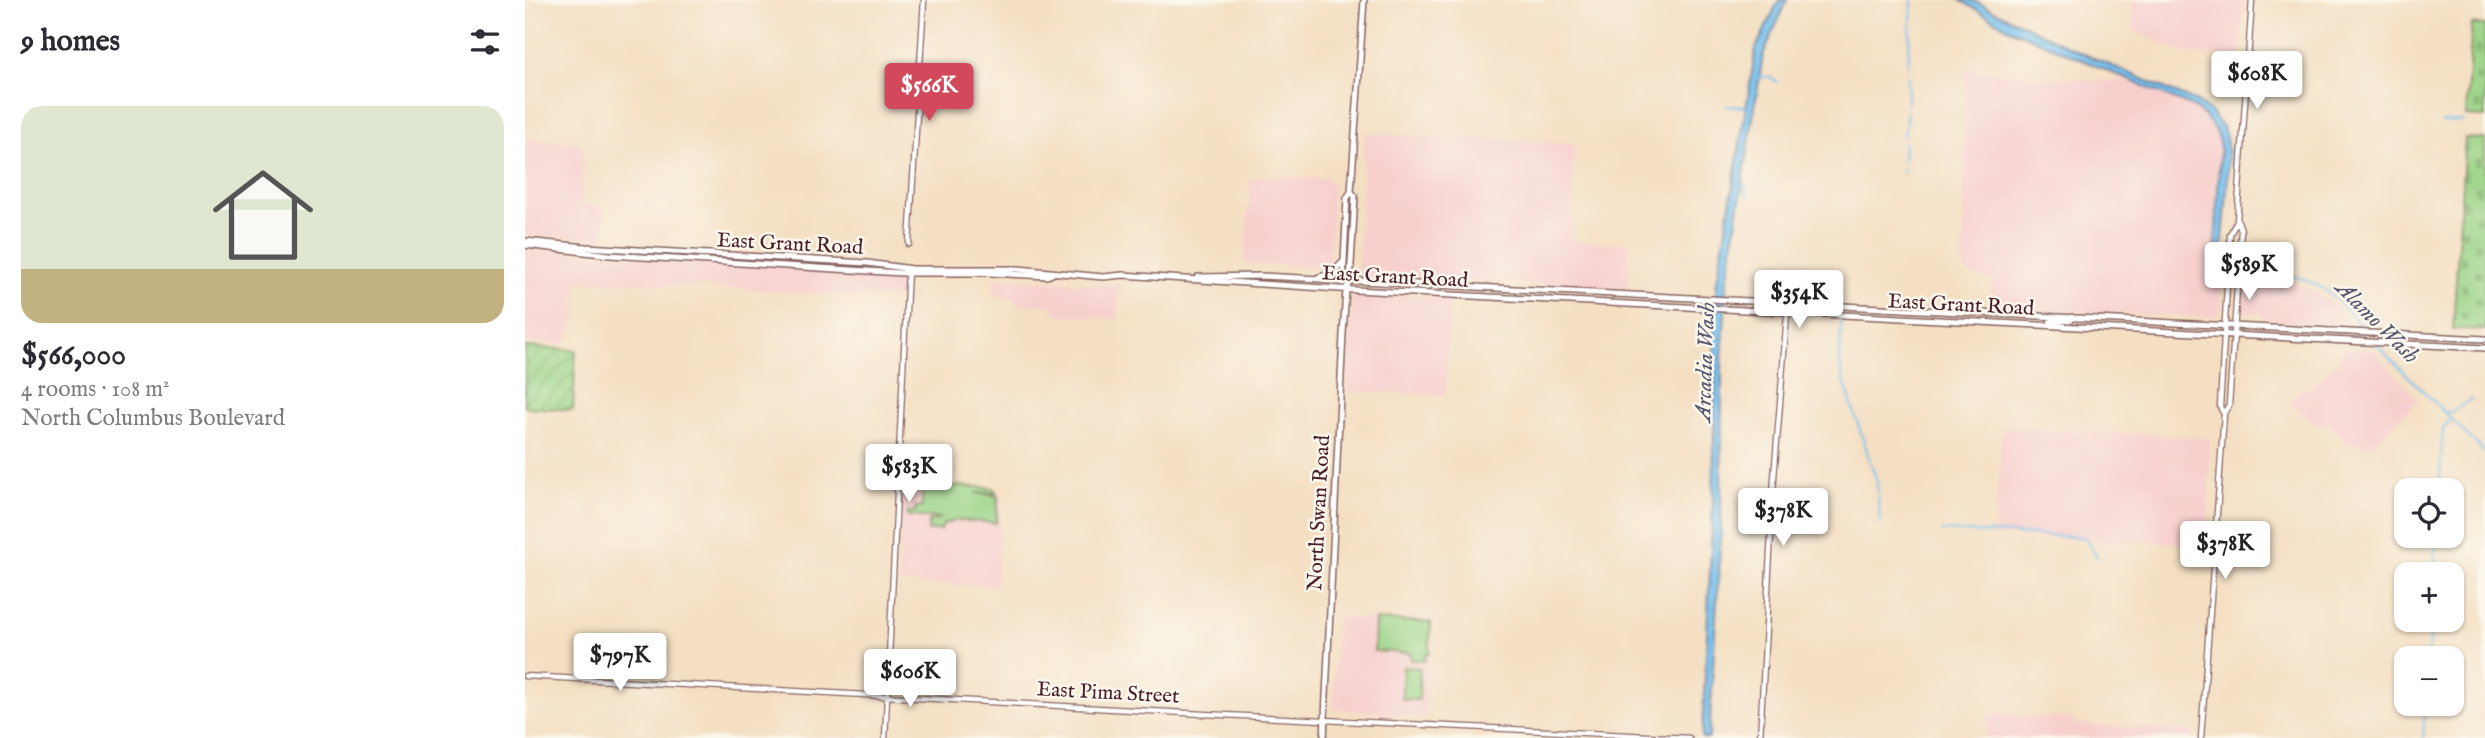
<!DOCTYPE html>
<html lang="en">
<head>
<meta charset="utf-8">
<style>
  body { margin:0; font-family:"IM FELL English",serif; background:#f7f7f7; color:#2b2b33; height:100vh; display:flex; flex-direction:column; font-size:26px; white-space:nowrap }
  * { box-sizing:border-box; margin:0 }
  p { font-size:23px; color:#7c7c81 }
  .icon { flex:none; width:38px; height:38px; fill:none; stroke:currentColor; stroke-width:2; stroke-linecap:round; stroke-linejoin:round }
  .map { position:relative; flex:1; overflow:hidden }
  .details { display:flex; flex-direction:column; background:#fff; width:525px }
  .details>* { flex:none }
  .buttons { position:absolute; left:1869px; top:478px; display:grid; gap:14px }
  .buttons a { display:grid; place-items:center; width:70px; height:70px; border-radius:14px; background:#fff; box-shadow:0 2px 5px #0004; font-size:35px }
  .price { position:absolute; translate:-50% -60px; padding:0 16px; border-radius:7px; background:#fff; color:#222; font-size:23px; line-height:46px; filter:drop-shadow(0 2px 4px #0008) }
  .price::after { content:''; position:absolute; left:50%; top:42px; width:21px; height:16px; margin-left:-10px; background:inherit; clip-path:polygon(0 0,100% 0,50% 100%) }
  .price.current { background:#d1495b; color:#fff }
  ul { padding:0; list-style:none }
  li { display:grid; align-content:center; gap:14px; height:371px; padding:0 21px }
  li span { display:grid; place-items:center; height:217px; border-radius:21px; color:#555 }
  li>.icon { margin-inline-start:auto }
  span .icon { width:126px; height:126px; fill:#fffc; stroke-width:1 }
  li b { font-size:30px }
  h2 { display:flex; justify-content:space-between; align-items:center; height:84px; padding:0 21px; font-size:30px }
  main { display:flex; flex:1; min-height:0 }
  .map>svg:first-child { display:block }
  .built { fill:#f7d0ce }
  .green { fill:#9ad385; stroke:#727958; stroke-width:2 }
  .cemetery { fill:url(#cemetery-stones); stroke:#727958; stroke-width:2 }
  .garden { fill:url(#garden-furrows); stroke:#727958; stroke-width:2 }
  .water { fill:#73bfed; stroke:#5e6f8c; stroke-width:2 }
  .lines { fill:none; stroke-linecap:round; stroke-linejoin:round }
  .stream { stroke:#73bfed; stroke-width:2 }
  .secondary-casing { stroke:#866260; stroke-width:7 }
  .primary-casing { stroke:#866260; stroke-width:8 }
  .secondary { stroke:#fff; stroke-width:4.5 }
  .primary { stroke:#fff; stroke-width:5 }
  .labels { text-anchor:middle; stroke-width:5; stroke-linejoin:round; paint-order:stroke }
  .street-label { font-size:21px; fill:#4a1f2b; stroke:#fbf7ec }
  .water-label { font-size:23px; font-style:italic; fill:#58576f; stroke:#fbf7ec }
</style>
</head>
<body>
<main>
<section class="details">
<h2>9 homes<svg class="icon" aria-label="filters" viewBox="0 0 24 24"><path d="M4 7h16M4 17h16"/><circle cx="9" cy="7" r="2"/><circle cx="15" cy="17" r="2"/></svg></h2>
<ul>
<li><span style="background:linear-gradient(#dfe7d0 75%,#c2b280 0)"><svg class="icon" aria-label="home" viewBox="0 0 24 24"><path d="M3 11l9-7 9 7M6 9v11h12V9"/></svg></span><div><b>$566,000</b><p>4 rooms · 108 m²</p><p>North Columbus Boulevard</p></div></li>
</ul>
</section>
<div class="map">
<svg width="1960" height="738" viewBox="0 0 1960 738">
  <defs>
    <pattern id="cemetery-stones" width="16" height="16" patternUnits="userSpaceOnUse" patternTransform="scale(1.75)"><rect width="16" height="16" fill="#9ad385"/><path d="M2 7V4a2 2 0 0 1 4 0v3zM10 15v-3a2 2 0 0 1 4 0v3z" fill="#86b573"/></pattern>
    <pattern id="garden-furrows" width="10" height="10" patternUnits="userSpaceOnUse" patternTransform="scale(1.75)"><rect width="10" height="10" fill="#9ad385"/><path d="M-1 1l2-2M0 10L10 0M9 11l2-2" fill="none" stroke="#86b573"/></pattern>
  </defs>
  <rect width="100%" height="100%" fill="#fbf7ec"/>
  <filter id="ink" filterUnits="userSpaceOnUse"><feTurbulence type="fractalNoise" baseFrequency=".0143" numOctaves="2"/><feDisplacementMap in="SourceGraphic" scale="14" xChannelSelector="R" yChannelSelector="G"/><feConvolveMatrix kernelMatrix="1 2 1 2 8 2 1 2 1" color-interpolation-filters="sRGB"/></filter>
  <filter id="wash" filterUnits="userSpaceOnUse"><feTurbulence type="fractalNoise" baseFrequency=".00686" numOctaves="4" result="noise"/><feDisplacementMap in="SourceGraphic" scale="28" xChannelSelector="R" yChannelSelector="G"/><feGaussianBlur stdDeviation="1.57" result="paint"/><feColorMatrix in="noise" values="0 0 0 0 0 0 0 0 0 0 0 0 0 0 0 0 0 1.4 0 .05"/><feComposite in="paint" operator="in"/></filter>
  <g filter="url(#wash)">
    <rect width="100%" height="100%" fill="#f4dfc2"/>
    <path class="built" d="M1607,0H1719L1716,57L1663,54L1613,33L1608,28Z
      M1441,69L1512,76L1589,81L1598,79L1670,108L1684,120L1694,142L1688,250L1691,259L1699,265L1696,312L1688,317L1467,309L1468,280L1443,273L1438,266Z
      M840,133L1049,144L1045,241L1105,244L1102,288L832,275Z
      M0,139L51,142L58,147L57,205L80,207L79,237L77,239L0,235Z
      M735,176L802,179L808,185L805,265L802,268L720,264L725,182Z
      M0,249L375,270L379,274L378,298L52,280L50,322L39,344L0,342Z
      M470,278L595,285L593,317L590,319L530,314L529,306L490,304V298L469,297Z
      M1718,279L1761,280L1780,286L1815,309L1825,327L1736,319V313L1716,311Z
      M831,293L920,297L925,301L920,395L825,392L821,390L827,297Z
      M1818,348L1849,350L1893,400L1848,445L1823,444L1802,422L1796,427L1777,415L1765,401L1775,389L1785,388L1815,360Z
      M1477,427L1685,438L1683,545L1470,535Z
      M377,483L468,488L476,498L471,586L373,583Z
      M812,617L906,622L901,717L808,709Z
      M1462,714L1545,718L1551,724L1668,731V738H1461Z"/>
    <path class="green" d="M397,484L468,488L472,493H450L469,495L473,497L471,523L429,520L425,523H419L416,530L403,531L404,521L416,518L382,516L383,512H390V507H397Z
      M850,620L906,622L904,654H900V660H886L885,653L849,651Z
      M878,667L895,668L894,700L877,699Z"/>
    <path class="cemetery" d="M1947,24L1960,25V117L1941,116Z
      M1940,138L1960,139V330L1928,329Z"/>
    <path class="garden" d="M0,347L51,350L48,410L0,407Z"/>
    <path class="water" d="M1254,0H1262L1238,55L1202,281L1197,362L1196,530L1184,738H1177L1188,506L1190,362L1188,323L1192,281L1231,48Z
      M1435,0H1447L1557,53L1674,103C1685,111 1694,119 1699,131C1708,152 1699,224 1697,251L1699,256L1696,264L1690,252L1695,148C1693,130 1684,120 1670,108L1483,28Z"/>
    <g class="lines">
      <path class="stream" d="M1383,66L1387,0
        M1234,77H1245L1252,82
        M1201,106L1221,107
        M1382,106L1383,75
        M1917,122L1938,121
        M1379,137L1382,112
        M1378,162L1379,143
        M1377,174L1378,168
        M1218,185L1220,186L1222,196
        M1698,260L1711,268
        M1716,271C1726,274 1738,272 1749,273C1794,277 1812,297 1839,330
        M1316,320L1315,363L1319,381L1352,482L1355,523
        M1852,345L1960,453
        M1920,412H1926L1947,399
        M1914,490L1918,428L1925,421
        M1417,531L1559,537L1573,558
        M1909,574L1911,536
        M1903,658L1906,620
        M1898,738L1900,704"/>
    </g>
  </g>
  <g filter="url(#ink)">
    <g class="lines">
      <defs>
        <path id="secondary" d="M384,244L399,0
          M1699,413L1704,405L1716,230L1713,221
          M0,676L678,714L1164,738
          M360,738L383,270
          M1235,738L1249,478L1263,303
          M1676,738L1699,414L1695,407L1705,234L1712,221L1727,0"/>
        <path id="primary" d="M0,241L61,247L342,263L387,269H493L578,277L598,275L830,290L1960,348
          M0,245L85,255L376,273H465L522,276L527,274
          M673,277L737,276L1960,339
          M794,277L807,274L817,263
          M818,283L822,198L826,192
          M1525,322L1546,320L1547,317
          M799,738L818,334L821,290L825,281L830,196L826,192L839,0"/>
      </defs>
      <use href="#secondary" class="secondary-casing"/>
      <use href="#primary" class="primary-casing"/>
      <use href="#secondary" class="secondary"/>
      <use href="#primary" class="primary"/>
    </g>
  </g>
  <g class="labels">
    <g class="street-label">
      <text transform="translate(265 243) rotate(3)" y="7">East Grant Road</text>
      <text transform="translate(870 276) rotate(3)" y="7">East Grant Road</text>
      <text transform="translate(1436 304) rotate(3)" y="7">East Grant Road</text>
      <text transform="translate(793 513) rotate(-87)" y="7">North Swan Road</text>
      <text transform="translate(583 692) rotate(3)" y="7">East Pima Street</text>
    </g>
    <g class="water-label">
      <text transform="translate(1853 321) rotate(45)" y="8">Alamo Wash</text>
      <text transform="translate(1179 362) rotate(-88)" y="8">Arcadia Wash</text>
    </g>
  </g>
</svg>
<div class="buttons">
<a><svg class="icon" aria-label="locate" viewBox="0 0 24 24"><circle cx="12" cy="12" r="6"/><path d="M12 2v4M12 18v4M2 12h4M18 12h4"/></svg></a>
<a>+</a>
<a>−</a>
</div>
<b class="price" style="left:1732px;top:111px">$608K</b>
<b class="price current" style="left:404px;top:123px">$566K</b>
<b class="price" style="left:1724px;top:302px">$589K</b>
<b class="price" style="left:1274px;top:330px">$354K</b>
<b class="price" style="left:384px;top:504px">$583K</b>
<b class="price" style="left:1258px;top:548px">$378K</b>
<b class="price" style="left:1700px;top:581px">$378K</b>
<b class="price" style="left:95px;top:693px">$797K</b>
<b class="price" style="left:385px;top:709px">$606K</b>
</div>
</main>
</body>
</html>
